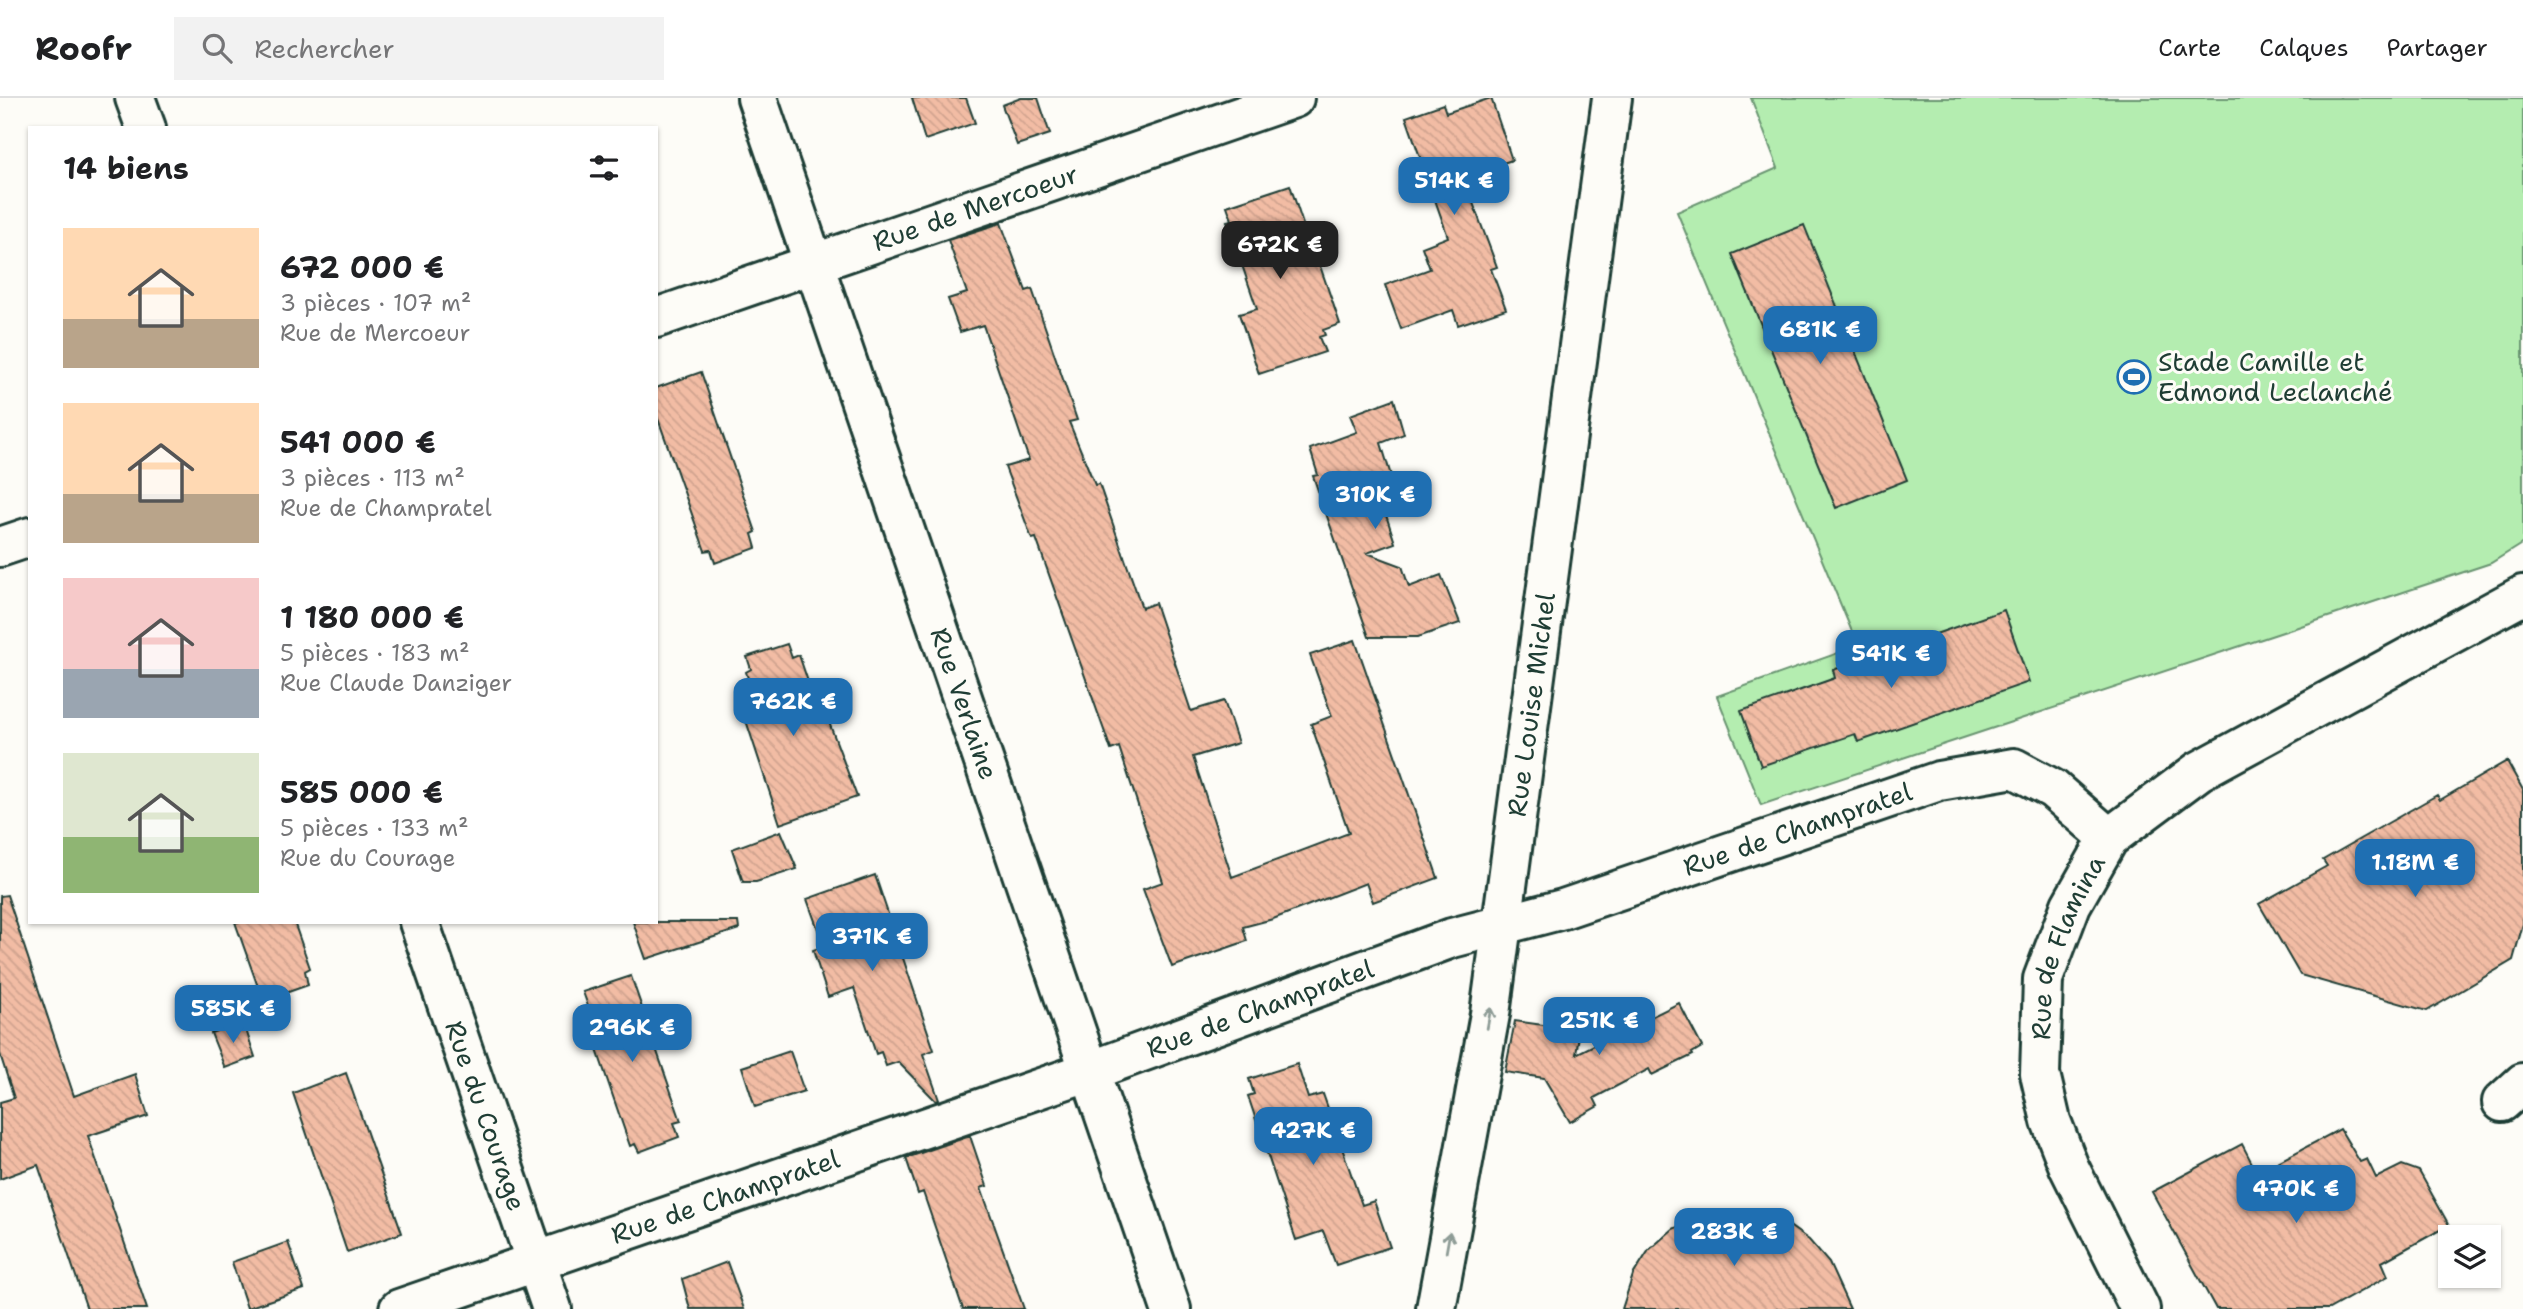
<!DOCTYPE html>
<html lang="fr">
<head>
<meta charset="utf-8">
<style>
  body { margin:0; font-family:"Shantell Sans",sans-serif; background:#f2f2f2; color:#202124; height:100vh; display:flex; flex-direction:column; font-size:26px; white-space:nowrap }
  * { box-sizing:border-box; margin:0 }
  p { font-size:23px; color:#757577 }
  .icon { flex:none; width:38px; height:38px; fill:none; stroke:currentColor; stroke-width:2; stroke-linecap:round; stroke-linejoin:round }
  .map { position:relative; flex:1; overflow:hidden }
  .panel { position:absolute; left:28px; top:28px; width:630px; height:798px; display:flex; flex-direction:column; background:#fff; border-radius:0px; box-shadow:0 2px 5px #0004 }
  .panel>* { flex:none }
  .buttons { position:absolute; left:2438px; top:1127px; display:grid; gap:14px }
  .buttons a { display:grid; place-items:center; width:63px; height:63px; border-radius:0px; background:#fff; box-shadow:0 2px 5px #0004; font-size:35px }
  .price { position:absolute; translate:-50% -60px; padding:0 16px; border-radius:14px; background:#1f6fb2; color:#fff; font-size:23px; line-height:46px; filter:drop-shadow(0 2px 4px #0008) }
  .price::after { content:''; position:absolute; left:50%; top:42px; width:21px; height:16px; margin-left:-10px; background:inherit; clip-path:polygon(0 0,100% 0,50% 100%) }
  .price.active { background:#222; color:#fff }
  ul { padding:0; list-style:none }
  li { display:flex; align-items:center; gap:21px; height:175px; padding:0 35px }
  li span { display:grid; place-items:center; flex:none; width:196px; height:140px; border-radius:0px; color:#555 }
  li>.icon { margin-inline-start:auto }
  span .icon { width:84px; height:84px; fill:#fffc; stroke-width:1 }
  li b { font-size:30px }
  h2 { display:flex; justify-content:space-between; align-items:center; height:84px; padding:0 35px; font-size:30px }
  header { display:flex; align-items:center; gap:42px; box-sizing:border-box; height:98px; padding:0 35px; background:#fff; border-bottom:2px solid #e0e0e0 }
  header strong { font-size:33px }
  nav { display:flex; gap:38px; margin-inline-start:auto; font-size:24px }
  .search { width:490px; height:63px; background:#f2f2f2; display:flex; align-items:center; gap:18px; box-sizing:border-box; padding:0 24px; border-radius:0px; color:#757577; font-size:26px }
  .map>svg:first-child { display:block }
  .garden { fill:#b4edb0; stroke:#6a9572; stroke-width:2 }
  .building { fill:url(#building-back-hatch); stroke:#1f3d34; stroke-width:2 }
  .lines { fill:none; stroke-linecap:round; stroke-linejoin:round }
  .minor-casing { stroke:#1f3d34; stroke-width:44 }
  .tertiary-casing { stroke:#1f3d34; stroke-width:44 }
  .minor { stroke:#fdfcf7; stroke-width:38 }
  .tertiary { stroke:#fdfcf7; stroke-width:38 }
  .oneway { stroke:#8e9c96 }
  .labels { text-anchor:middle; stroke-width:6; stroke-linejoin:round; paint-order:stroke }
  .street-label { font-size:26px; fill:#1f3d34; stroke:#fdfcf7 }
  .poi-label { font-size:26px; fill:#1f3d34; stroke:#fdfcf7; text-anchor:start }
</style>
</head>
<body>
<header>
<strong>Roofr</strong>
<div class="search"><svg class="icon" aria-label="search" viewBox="0 0 24 24"><circle cx="10" cy="10" r="6"/><path d="M15 15l6 6"/></svg>Rechercher</div>
<nav><a>Carte</a><a>Calques</a><a>Partager</a></nav>
</header>
<div class="map">
<svg width="2523" height="1211" viewBox="0 0 2523 1211">
  <defs>
    <pattern id="building-back-hatch" width="6" height="6" patternUnits="userSpaceOnUse" patternTransform="scale(1.75)"><rect width="6" height="6" fill="#f2bca4"/><path d="M-1 5l2 2M0 0l6 6M5-1l2 2" fill="none" stroke="#cfa28e"/></pattern>
  </defs>
  <rect width="100%" height="100%" fill="#fdfcf7"/>
  <filter id="ink" filterUnits="userSpaceOnUse"><feTurbulence type="fractalNoise" baseFrequency=".0143" numOctaves="2"/><feDisplacementMap in="SourceGraphic" scale="14" xChannelSelector="R" yChannelSelector="G"/><feConvolveMatrix kernelMatrix="1 2 1 2 8 2 1 2 1" color-interpolation-filters="sRGB"/></filter>
  <g filter="url(#ink)">
    <path class="garden" d="M1751,0H2523V445L2491,465L1761,707L1717,598L1858,548L1677,114L1778,70Z"/>
    <path class="building" d="M912,0H966L975,25L925,42Z
      M1021,0H1038L1050,36L1017,47L1002,7Z
      M1491,0L1512,62L1463,78L1497,169L1491,171L1506,211L1458,227L1453,212L1401,231L1385,187L1430,171L1422,149L1448,139L1406,19L1443,6L1446,15Z
      M1290,87L1316,166L1319,165L1340,226L1323,232L1325,237L1319,239L1325,254L1259,276L1239,216L1257,211L1227,123L1232,122L1227,108Z
      M1001,125L1026,193L1032,191L1077,322L1069,324L1095,387L1099,386L1142,510L1155,505L1191,613L1224,603L1238,645L1193,659L1232,779L1349,735L1311,626L1332,618L1310,557L1355,542L1438,780L1373,804L1366,785L1273,821L1243,829L1247,843L1172,869L1143,791L1163,784L1119,649L1111,652L1036,440L1032,441L1005,369L1029,362L983,227L960,234L948,201L967,195L948,142Z
      M1804,127L1907,382L1836,410L1732,156Z
      M701,274L756,434L752,436L756,450L715,465L711,452L705,453L656,315V290Z
      M1394,301L1404,336L1381,345L1393,384L1377,389L1395,445L1367,455L1402,468L1409,489L1441,477L1460,525L1418,539H1369L1313,378L1318,377L1310,351L1357,334L1350,317Z
      M2004,512L2029,584L1858,644L1855,636L1761,668L1741,613L1835,580L1833,572Z
      M787,546L792,560L799,557L821,622L827,619L857,699L780,726L738,598L752,593L746,574L751,571L747,559Z
      M2507,663L2523,692V826L2513,862L2427,913L2300,877L2259,806L2327,768L2323,762L2437,697L2440,702Z
      M781,733L797,771L756,784H743L732,751Z
      M875,777L934,952L923,956L939,1002L936,1003L898,964L886,968L881,954L876,956L854,890L828,899L813,852L824,848L807,801Z
      M7,797L74,998L135,976L148,1018L88,1038L147,1211H87L38,1067L0,1081V1004L14,1000L0,956V798Z
      M235,824H294L310,870L305,873L308,887L263,903Z
      M633,824H738L739,831L646,861Z
      M631,878L681,1023L674,1025L679,1039L639,1054L635,1046L630,1048L583,911L588,908L583,894Z
      M1679,905L1702,949L1692,955L1693,957L1652,977L1649,971L1594,1000L1598,1008L1570,1024L1544,980L1505,974L1515,923L1580,932L1576,956Z
      M243,923L255,959L225,970L211,935Z
      M790,953L804,993L755,1009L742,969Z
      M1297,966L1308,1000L1323,996L1362,1107L1374,1103L1390,1149L1336,1167L1323,1133L1296,1142L1248,998L1254,996L1249,981Z
      M346,975L402,1135L347,1154L293,995Z
      M2340,1031L2360,1064L2367,1061L2376,1080L2402,1067L2419,1073L2449,1127L2382,1164L2388,1178L2329,1211H2216L2152,1094L2242,1046L2257,1075Z
      M970,1038L987,1088L981,1090L1024,1211H963L923,1094L918,1096L906,1060Z
      M1729,1113L1758,1116L1788,1127L1809,1142L1829,1165L1850,1211H1622L1633,1177L1649,1152L1673,1131L1698,1119Z
      M288,1144L304,1191L247,1210L232,1164Z
      M727,1164L744,1211H690L682,1181Z"/>
    <g class="lines">
      <defs>
        <g id="minor">
          <path d="M135,0L146,30"/>
          <path id="s1" d="M757,0L1171,1211"/>
          <path id="s2" d="M656,220L1294,0"/>
          <path d="M0,449L30,439"/>
          <path id="s3" d="M419,824L552,1211"/>
          <path d="M2502,1004L2523,985"/>
          <path id="s4" d="M399,1211L1090,973L1452,840L1563,811L1939,683L2014,670L2053,691L2109,740"/>
          <path id="s5" d="M1436,1211L1490,916L1612,0"/>
        </g>
        <g id="tertiary">
          <path id="s6" d="M2140,1211L2069,1069L2051,1023L2040,976L2043,881L2071,807L2109,740L2199,673L2523,497"/>
        </g>
      </defs>
      <use href="#minor" class="minor-casing"/>
      <use href="#tertiary" class="tertiary-casing"/>
      <use href="#minor" class="minor"/>
      <use href="#tertiary" class="tertiary"/>
    </g>
    <defs><path id="oneway-shaft" d="M-6 0H5M1.5-3L5.5 0L1.5 3" fill="none" stroke-width="1.6" stroke-linecap="round" stroke-linejoin="round" transform="scale(1.75)"/></defs>
    <g class="oneway">
      <use href="#oneway-shaft" transform="translate(1489 920) rotate(-80)"/>
      <use href="#oneway-shaft" transform="translate(1448 1144) rotate(-80)"/>
    </g>
  </g>
  <defs>
    <symbol id="stadium-ring" viewBox="-11 -11 22 22"><circle r="9.5" fill="#fdfcf7" stroke="#1f6fb2" stroke-width="1.5"/><path d="M0-5a6.5 5 0 1 0 0 10a6.5 5 0 1 0 0-10ZM-3.5-1.8h7v3.6h-7Z" fill="#1f6fb2"/></symbol>
  </defs>
  <g fill-rule="evenodd">
    <use href="#stadium-ring" x="2115" y="260" width="38" height="38"/>
  </g>
  <g class="labels">
    <g class="street-label">
      <text dy="9" stroke="none"><textPath href="#s2" startOffset="338">Rue de Mercoeur</textPath></text>
      <text dy="9" stroke="none"><textPath href="#s1" startOffset="640">Rue Verlaine</textPath></text>
      <text dy="9" stroke="none"><textPath href="#s5" startOffset="612">Rue Louise Michel</textPath></text>
      <text dy="9" stroke="none"><textPath href="#s4" startOffset="1479">Rue de Champratel</textPath></text>
      <text dy="9" stroke="none"><textPath href="#s6" startOffset="388">Rue de Flamina</textPath></text>
      <text dy="9" stroke="none"><textPath href="#s4" startOffset="912">Rue de Champratel</textPath></text>
      <text dy="9" stroke="none"><textPath href="#s3" startOffset="205">Rue du Courage</textPath></text>
      <text dy="9" stroke="none"><textPath href="#s4" startOffset="345">Rue de Champratel</textPath></text>
    </g>
    <g class="poi-label">
      <text x="2158" y="273">Stade Camille et<tspan x="2158" dy="30">Edmond Leclanché</tspan></text>
    </g>
  </g>
</svg>
<div class="buttons">
<a><svg class="icon" aria-label="layers" viewBox="0 0 24 24"><path d="M12 4l9 5-9 5-9-5zM3 14l9 5 9-5"/></svg></a>
</div>
<b class="price" style="left:1454px;top:119px">514K €</b>
<b class="price active" style="left:1280px;top:183px">672K €</b>
<b class="price" style="left:1820px;top:268px">681K €</b>
<b class="price" style="left:1375px;top:433px">310K €</b>
<b class="price" style="left:1891px;top:592px">541K €</b>
<b class="price" style="left:793px;top:640px">762K €</b>
<b class="price" style="left:2415px;top:801px">1.18M €</b>
<b class="price" style="left:872px;top:875px">371K €</b>
<b class="price" style="left:233px;top:947px">585K €</b>
<b class="price" style="left:1599px;top:959px">251K €</b>
<b class="price" style="left:632px;top:966px">296K €</b>
<b class="price" style="left:1313px;top:1069px">427K €</b>
<b class="price" style="left:2296px;top:1127px">470K €</b>
<b class="price" style="left:1734px;top:1170px">283K €</b>
<section class="panel">
<h2>14 biens<svg class="icon" aria-label="filters" viewBox="0 0 24 24"><path d="M4 7h16M4 17h16"/><circle cx="9" cy="7" r="2"/><circle cx="15" cy="17" r="2"/></svg></h2>
<ul>
<li><span style="background:linear-gradient(#ffd9b3 65%,#b9a48a 0)"><svg class="icon" aria-label="home" viewBox="0 0 24 24"><path d="M3 11l9-7 9 7M6 9v11h12V9"/></svg></span><div><b>672 000 €</b><p>3 pièces · 107 m²</p><p>Rue de Mercoeur</p></div></li>
<li><span style="background:linear-gradient(#ffd9b3 65%,#b9a48a 0)"><svg class="icon" aria-label="home" viewBox="0 0 24 24"><path d="M3 11l9-7 9 7M6 9v11h12V9"/></svg></span><div><b>541 000 €</b><p>3 pièces · 113 m²</p><p>Rue de Champratel</p></div></li>
<li><span style="background:linear-gradient(#f6c9c9 65%,#9aa5b1 0)"><svg class="icon" aria-label="home" viewBox="0 0 24 24"><path d="M3 11l9-7 9 7M6 9v11h12V9"/></svg></span><div><b>1 180 000 €</b><p>5 pièces · 183 m²</p><p>Rue Claude Danziger</p></div></li>
<li><span style="background:linear-gradient(#dfe7d0 60%,#8fb573 0)"><svg class="icon" aria-label="home" viewBox="0 0 24 24"><path d="M3 11l9-7 9 7M6 9v11h12V9"/></svg></span><div><b>585 000 €</b><p>5 pièces · 133 m²</p><p>Rue du Courage</p></div></li>
</ul>
</section>
</div>
</body>
</html>
